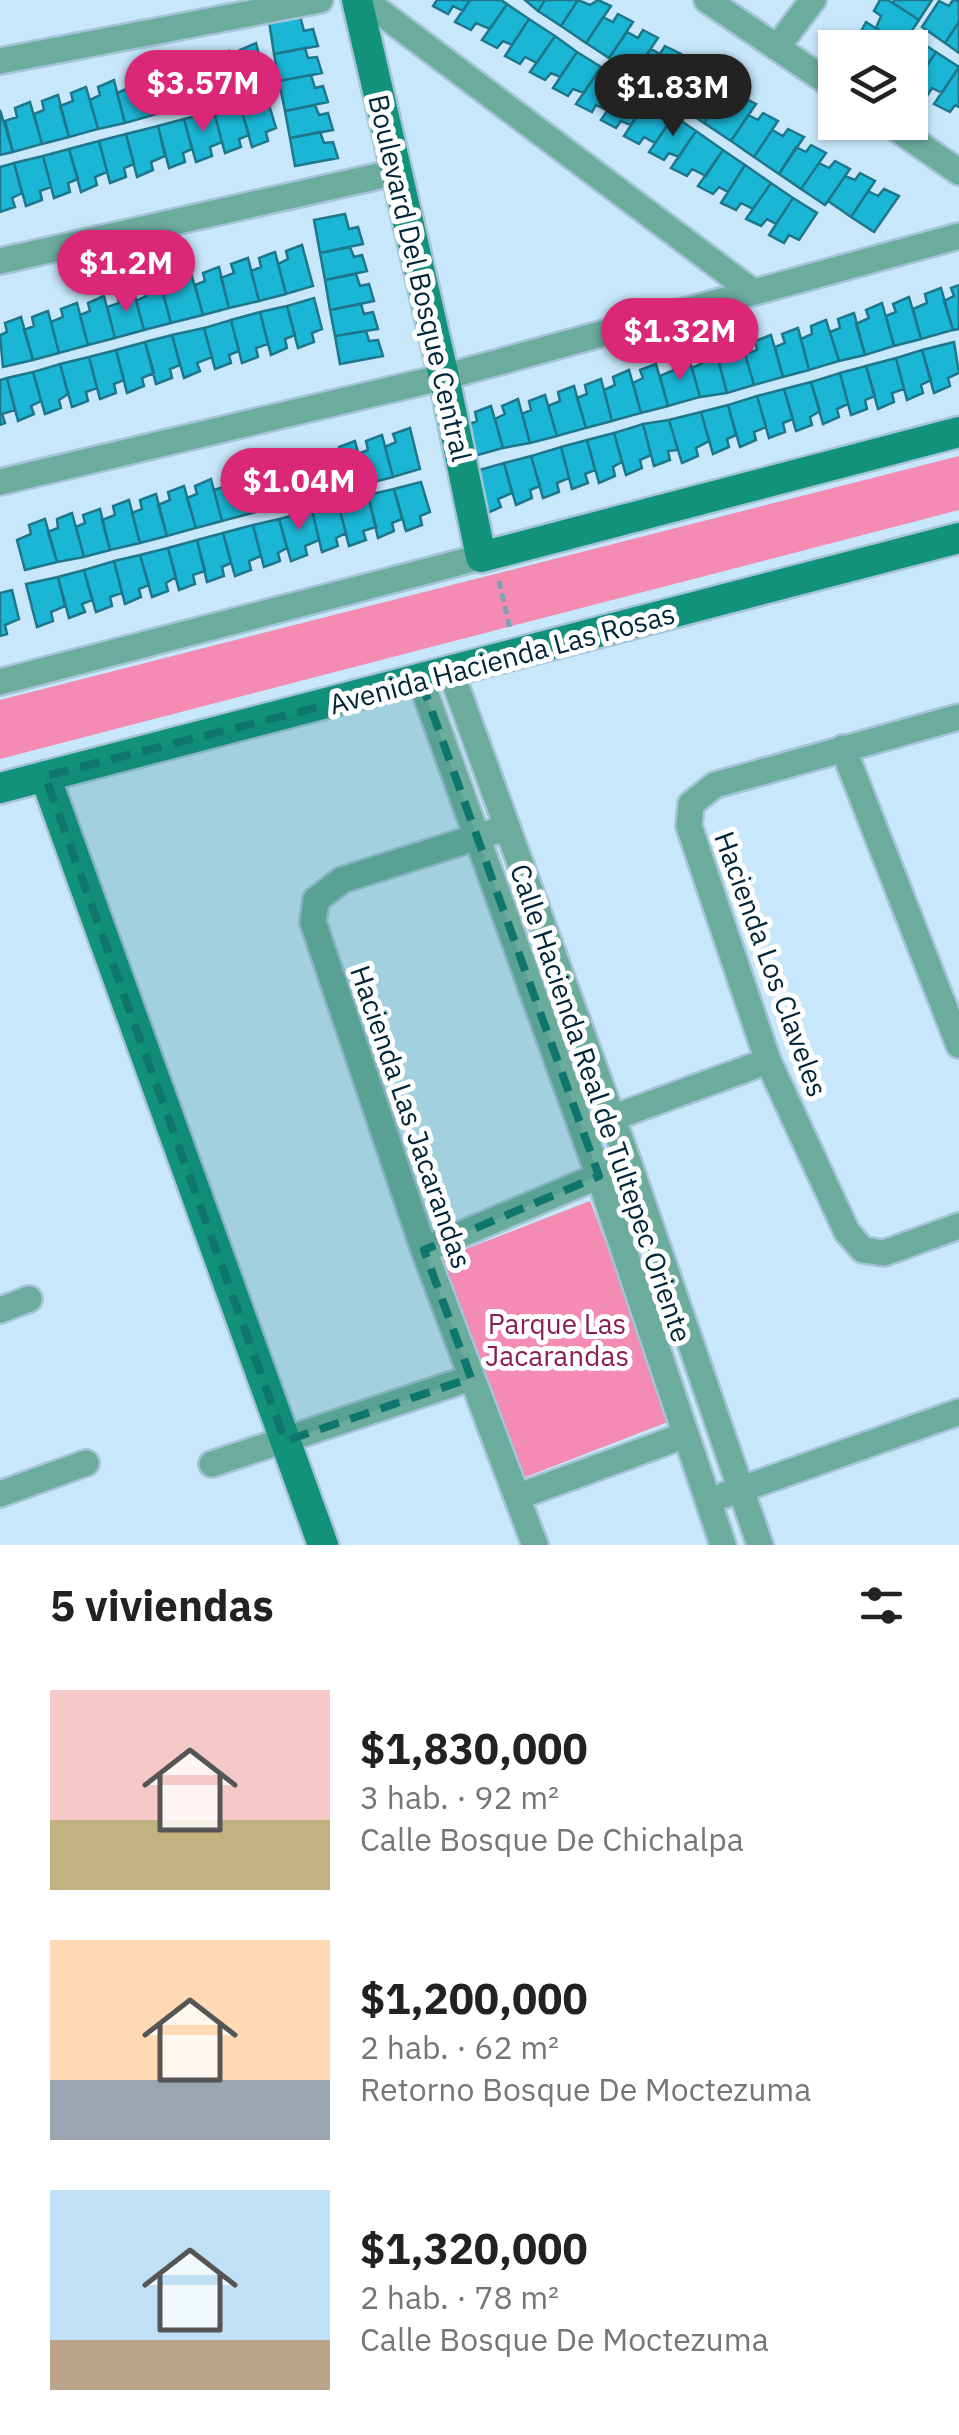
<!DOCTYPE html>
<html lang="es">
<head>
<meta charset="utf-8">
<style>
  body { margin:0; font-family:"IBM Plex Sans",sans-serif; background:#f6f6f6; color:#222; height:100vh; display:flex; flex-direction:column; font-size:38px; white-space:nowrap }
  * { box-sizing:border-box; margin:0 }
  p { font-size:32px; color:#767676 }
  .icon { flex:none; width:55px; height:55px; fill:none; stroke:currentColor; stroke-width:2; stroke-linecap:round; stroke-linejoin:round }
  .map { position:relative; height:1545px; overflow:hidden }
  .details { display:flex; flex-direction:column; background:#fff; flex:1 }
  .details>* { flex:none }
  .controls { position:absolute; left:818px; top:30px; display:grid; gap:20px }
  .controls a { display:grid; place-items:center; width:110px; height:110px; border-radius:0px; background:#fff; box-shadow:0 2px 8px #0004; font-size:50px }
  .price { position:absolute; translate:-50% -85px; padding:0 22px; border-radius:35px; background:#db2777; color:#fff; font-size:32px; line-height:65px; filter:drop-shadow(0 2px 5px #0008) }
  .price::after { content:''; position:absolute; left:50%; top:60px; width:30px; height:22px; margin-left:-15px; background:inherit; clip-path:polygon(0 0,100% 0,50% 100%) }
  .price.current { background:#222; color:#fff }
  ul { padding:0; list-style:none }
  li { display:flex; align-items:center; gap:30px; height:250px; padding:0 50px }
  li span { display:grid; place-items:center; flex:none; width:280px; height:200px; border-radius:0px; color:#555 }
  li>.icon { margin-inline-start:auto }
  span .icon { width:120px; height:120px; fill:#fffc; stroke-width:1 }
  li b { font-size:42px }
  h2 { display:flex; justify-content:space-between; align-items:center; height:120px; padding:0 50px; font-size:42px }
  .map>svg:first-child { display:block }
  .green { fill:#f38bb2 }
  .building { fill:#1bb6d6; stroke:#1d768a; stroke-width:2.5 }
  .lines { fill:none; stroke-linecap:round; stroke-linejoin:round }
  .street-casing { stroke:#a4c4d8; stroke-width:30 }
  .secondary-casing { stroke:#a4c4d8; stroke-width:35 }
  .path { stroke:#7fa0b3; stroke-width:5; stroke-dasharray:8 5; stroke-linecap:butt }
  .street { stroke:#6cac9d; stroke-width:25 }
  .secondary { stroke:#12917b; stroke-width:30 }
  .marked { fill:#0f766e; fill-opacity:0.2; stroke:#0f766e; stroke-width:8; stroke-dasharray:20 12; stroke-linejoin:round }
  .labels { text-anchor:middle; stroke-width:10; stroke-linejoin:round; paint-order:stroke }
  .street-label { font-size:28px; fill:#012538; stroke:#fff }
  .park-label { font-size:28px; fill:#8a1f51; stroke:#fff }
</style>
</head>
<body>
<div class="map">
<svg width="959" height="1545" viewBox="0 0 959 1545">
  <rect width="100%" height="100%" fill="#c8e7fb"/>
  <path class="green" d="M959,456V510L0,759V700Z
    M590,1201L673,1420L523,1478L440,1259Z"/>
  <path class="building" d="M437,0H470L463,11L453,6L448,14L433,6Z
    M470,0H501L507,4L490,29L476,23L471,30L455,22Z
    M525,0H545L538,11Z
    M545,0H578L561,26L538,11Z
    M578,0L590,5L598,0L611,6L586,43L561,26Z
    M880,0H888L919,20L902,45L876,28L881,16L874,11Z
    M894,0H932L919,20L893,3Z
    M953,0L959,1V22L945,43L922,27L939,1L949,6Z
    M507,4L529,19L512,45L503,41L497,48L482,40Z
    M618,14L633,22L609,58L586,43L603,17L613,22Z
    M300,16L304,31L313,29L318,46L274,54L269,21Z
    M529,19L555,36L537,63L525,57L520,64L505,56Z
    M866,22L902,45L901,48H863L866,42L858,37Z
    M959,22V53L945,43Z
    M643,30L658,38L633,75L609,58L627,32L638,38Z
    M555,36L577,52L560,77L551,73L545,80L530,72Z
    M913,37L936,52L919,78L910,74V48H905Z
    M256,43L267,85L239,93L232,63L242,58L240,50Z
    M665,46L681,54L656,90L633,75L651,49L660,54Z
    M305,48L308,58L317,57L322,73L279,81L274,54Z
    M229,51L239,93L213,99L205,70L215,66L213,57Z
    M577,52L601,67L584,93L573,89L568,96L553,88Z
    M936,52L959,67L942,93L932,88L927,96L912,88Z
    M201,57L213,99L183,107L175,77L187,72L185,63Z
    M691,63L706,71L682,108L656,90L674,64L686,70Z
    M172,66L183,107L157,114L149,85L159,80L156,72Z
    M601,67L625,84L607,110L596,105L592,112L576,104Z
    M959,67V107L955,105L950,112L934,104Z
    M145,72L157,114L125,123L117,93L131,87L129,78Z
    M311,75L315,88L323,86L328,102L285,111L279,81Z
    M713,79L729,87L704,123L682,108L699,81L708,86Z
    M114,80L125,123L98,129L90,100L100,95L98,87Z
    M625,84L648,99L631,125L621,121L616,128L601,120Z
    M86,87L98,129L69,137L60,106L73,101L71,93Z
    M58,95L69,137L42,144L34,114L44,110L42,101Z
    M740,96L756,104L731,141L704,123L721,98L735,104Z
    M267,98L276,128L266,132L268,141L252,147L240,105Z
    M648,99L674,116L655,143L644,137L639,144L624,136Z
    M30,102L42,144L13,152L5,121L17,117L15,108Z
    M240,105L249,135L239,139L241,147L225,153L214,112Z
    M315,105L319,115L328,113L333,130L290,138L285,111Z
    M0,110L13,152L0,155Z
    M214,112L222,142L210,147L212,156L196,162L184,119Z
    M763,113L778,121L754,157L731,141L748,115L758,120Z
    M674,116L696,131L679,157L669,153L664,160L649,152Z
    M184,119L192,149L183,153L185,162L169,168L158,126Z
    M158,126L165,156L151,162L153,170L137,177L126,134Z
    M788,129L804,137L779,174L754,157L772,130L783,136Z
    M696,131L723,150L706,176L692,169L687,176L671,168Z
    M320,132L324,143L333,142L338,158L295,166L290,138Z
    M126,134L134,164L124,168L126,177L110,183L99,141Z
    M99,141L107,172L95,177L97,185L81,192L69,149Z
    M811,145L826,153L801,189L779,174L796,147L806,152Z
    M69,149L78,179L68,183L70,192L54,198L43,156Z
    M723,150L745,165L728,192L719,187L713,194L698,186Z
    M43,156L51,187L40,191L42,200L26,206L14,163Z
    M835,161L850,169L825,205L801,189L819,163L829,168Z
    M14,163L22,193L12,198L15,207L0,212V167Z
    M745,165L771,183L753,209L741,203L736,210L721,203Z
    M860,173L875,181L851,217L828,201L845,176L855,180Z
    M771,183L793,198L776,224L767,219L761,226L746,219Z
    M884,189L899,196L874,232L851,217L868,191L878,196Z
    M793,198L817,213L799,240L789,235L784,243L769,235Z
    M345,214L349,229L358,227L363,244L320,253L314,220Z
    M302,245L313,286L286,294L278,264L288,259L286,251Z
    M350,247L354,257L362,255L367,271L325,280L320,253Z
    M275,252L286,294L259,301L251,271L261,267L259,258Z
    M248,258L259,301L229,308L221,278L234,273L231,264Z
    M219,267L229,308L203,315L195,285L205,281L203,273Z
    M191,273L203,315L171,323L163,294L178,288L175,279Z
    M356,274L360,286L369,284L374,301L330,310L325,280Z
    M160,282L171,323L144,330L136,301L146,296L144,288Z
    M959,285V329L953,330L944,301L954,296L951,288Z
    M133,288L144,330L115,338L107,307L119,303L117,294Z
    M941,288L953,330L921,339L913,309L927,303L925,294Z
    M104,296L115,338L88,345L80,315L90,311L88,303Z
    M909,297L921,339L894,346L886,316L896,312L893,304Z
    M314,298L322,329L312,333L314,342L298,348L287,306Z
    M77,303L88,345L59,353L51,322L63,317L61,309Z
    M882,303L894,346L865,355L856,324L869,318L866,310Z
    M361,304L364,314L373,312L378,329L335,336L330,310Z
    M287,306L295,335L285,339L287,348L271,355L260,312Z
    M48,311L59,353L33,360L24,330L34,326L32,317Z
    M260,312L268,344L256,348L258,357L242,363L231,320Z
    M854,313L865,355L839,361L830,332L840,328L838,319Z
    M21,317L33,360L3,367L0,335L7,332L5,323Z
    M231,320L239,351L229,355L231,363L215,369L204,328Z
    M826,320L839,361L809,370L801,339L812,334L811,326Z
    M204,328L212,357L197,363L200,371L184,378L172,335Z
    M798,328L809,370L783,377L775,347L785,343L782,334Z
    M366,331L369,341L378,340L383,356L340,364L335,336Z
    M172,335L180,365L170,369L172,378L156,384L145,342Z
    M771,335L783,377L754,385L745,354L757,350L755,341Z
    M145,342L154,373L142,378L144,386L127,393L116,350Z
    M954,342L959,373L948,378L950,386L934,393L922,350Z
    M742,344L754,385L727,393L719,363L728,359L726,350Z
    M715,348L727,393L700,397L692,368L702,363L699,354Z
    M116,350L124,380L114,384L116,393L100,399L89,357Z
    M922,350L931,380L921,385L923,393L907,400L896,358Z
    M688,355L700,397L668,406L660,376L674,370L672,361Z
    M89,357L97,388L86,392L88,401L72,407L60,364Z
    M896,358L904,389L892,393L894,402L878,409L866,366Z
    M60,364L68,394L59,400L61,408L45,414L33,372Z
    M656,364L668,406L641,413L633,383L643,378L640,370Z
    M866,366L875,396L865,400L867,409L851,415L840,373Z
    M629,370L641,413L612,421L604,390L615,385L613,377Z
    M33,372L41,401L31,406L34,414L18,421L7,378Z
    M840,373L848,404L837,409L839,417L823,424L811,382Z
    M7,378L15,410L2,414L5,423L0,425V380Z
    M601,379L612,421L586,428L577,398L587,394L585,385Z
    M811,382L820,411L810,417L812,425L796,431L784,389Z
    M574,386L586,428L557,436L548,406L560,401L558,392Z
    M784,389L793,419L783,423L785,432L769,438L757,396Z
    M545,395L557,436L530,443L522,414L531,410L529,401Z
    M757,396L766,427L754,432L756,440L740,447L728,405Z
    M518,399L530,443L503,448L495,419L505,414L502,406Z
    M728,405L736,435L727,439L729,447L713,454L701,412Z
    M491,406L503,448L471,457L463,427L477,421L475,412Z
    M701,412L709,441L696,448L698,456L682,463L669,420Z
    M669,420L678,450L668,451L670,460L654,466L643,424Z
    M643,424L651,455L640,460L642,468L626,475L614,433Z
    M410,428L420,469L393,477L385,447L396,442L393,434Z
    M614,433L622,462L613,467L615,476L599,483L587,440Z
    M382,435L393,477L366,484L358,454L368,450L366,441Z
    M587,440L595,470L585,474L588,483L572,489L561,447Z
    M355,441L366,484L337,492L329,461L341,456L339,447Z
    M561,447L569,478L557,483L559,492L543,498L531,456Z
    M326,450L337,492L310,498L302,469L312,464L310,456Z
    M299,456L310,498L278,506L271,477L285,471L282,462Z
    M531,456L540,486L530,490L532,498L516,505L504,463Z
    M504,463L512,493L498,499L501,507L485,514L472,472Z
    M267,465L278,506L252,513L244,483L253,479L251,471Z
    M240,471L252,513L222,521L214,490L226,486L224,477Z
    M211,479L222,521L196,528L187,498L197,494L195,486Z
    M421,482L430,512L420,516L422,525L406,531L394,489Z
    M184,486L196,528L167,536L158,505L170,500L168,492Z
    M394,489L402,519L392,523L394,531L378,538L368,495Z
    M156,494L167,536L140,543L132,513L142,509L140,500Z
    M368,495L376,527L363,531L366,540L349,546L338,503Z
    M129,500L140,543L110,550L102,520L115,515L113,506Z
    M338,503L346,533L336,538L338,546L322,552L312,510Z
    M100,509L110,550L84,557L76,527L85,523L83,515Z
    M312,510L319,540L305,546L307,555L291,561L279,519Z
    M72,513L84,557L57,562L48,532L58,528L57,519Z
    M45,519L57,562L25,570L17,540L31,534L29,525Z
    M279,519L287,548L278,553L280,561L264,567L253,525Z
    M253,525L261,556L249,561L251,570L235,576L223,533Z
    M223,533L231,563L222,567L224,576L207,582L197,540Z
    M197,540L205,571L193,575L195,584L179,590L168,548Z
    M168,548L176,577L166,583L168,591L152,597L140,555Z
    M140,555L149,585L139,589L141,597L125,604L114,561Z
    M114,561L122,593L110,597L112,606L96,612L84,570Z
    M84,570L92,600L82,604L85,612L69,618L58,577Z
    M58,577L65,606L51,612L53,621L37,627L26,584Z
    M12,590L19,619L5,625L7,634L0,636V593Z"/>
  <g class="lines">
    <defs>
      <path id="street" d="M364,0L753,292
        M707,0L835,87
        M777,47L813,0
        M0,61L320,0
        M887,122L959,172
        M0,261L397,172
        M0,482L444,377L959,236
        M451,672L629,1164L760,1545
        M421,681L599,1176L723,1545
        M0,682L481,557
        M959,717L715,785L691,804L689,826L768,1061L847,1232L863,1250L884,1253L959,1226
        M843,748L959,1045
        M493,832L342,880L316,900L313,922L424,1250L535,1545
        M612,1118L768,1061
        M424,1250L613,1170
        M0,1310L29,1299
        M212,1464L471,1378
        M0,1494L86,1463
        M725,1495L959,1412
        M517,1497L683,1436"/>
      <path id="secondary" d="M357,0L444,377L481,557L959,432
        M45,776L323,1545
        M0,788L959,538"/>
    </defs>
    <use href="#street" class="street-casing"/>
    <use href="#secondary" class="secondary-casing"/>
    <path class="path" d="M499,581L510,629"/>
    <use href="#street" class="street"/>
    <use href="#secondary" class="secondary"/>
  </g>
  <path class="marked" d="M421,681L599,1176L424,1250L471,1378L285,1441L45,776Z"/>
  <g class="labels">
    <g class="street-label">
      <text transform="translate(420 278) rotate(77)" y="10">Boulevard Del Bosque Central</text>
      <text transform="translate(502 659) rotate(-15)" y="10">Avenida Hacienda Las Rosas</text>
      <text transform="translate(771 964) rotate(70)" y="10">Hacienda Los Claveles</text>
      <text transform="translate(601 1103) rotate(71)" y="10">Calle Hacienda Real de Tultepec Oriente</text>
      <text transform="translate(411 1117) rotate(71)" y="10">Hacienda Las Jacarandas</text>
    </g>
    <g class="park-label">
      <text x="557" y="1334">Parque Las<tspan x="557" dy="32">Jacarandas</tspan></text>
    </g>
  </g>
</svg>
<div class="controls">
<a><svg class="icon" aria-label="layers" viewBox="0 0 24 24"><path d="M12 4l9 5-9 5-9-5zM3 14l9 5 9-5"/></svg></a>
</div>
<b class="price" style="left:203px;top:135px">$3.57M</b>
<b class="price current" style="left:673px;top:139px">$1.83M</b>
<b class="price" style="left:126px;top:315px">$1.2M</b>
<b class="price" style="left:680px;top:383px">$1.32M</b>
<b class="price" style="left:299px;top:533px">$1.04M</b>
</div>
<section class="details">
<h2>5 viviendas<svg class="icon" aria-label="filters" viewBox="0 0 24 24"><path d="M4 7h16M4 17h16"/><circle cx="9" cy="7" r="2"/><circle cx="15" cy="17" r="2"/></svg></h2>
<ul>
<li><span style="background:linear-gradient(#f6c9c9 65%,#c2b280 0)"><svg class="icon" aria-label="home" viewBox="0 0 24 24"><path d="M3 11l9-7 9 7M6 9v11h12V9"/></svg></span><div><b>$1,830,000</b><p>3 hab. · 92 m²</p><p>Calle Bosque De Chichalpa</p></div></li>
<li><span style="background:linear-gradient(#ffd9b3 70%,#9aa5b1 0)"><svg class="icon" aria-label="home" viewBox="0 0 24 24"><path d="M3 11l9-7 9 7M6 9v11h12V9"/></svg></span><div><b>$1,200,000</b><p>2 hab. · 62 m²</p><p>Retorno Bosque De Moctezuma</p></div></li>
<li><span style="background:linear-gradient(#bfe0f5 75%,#b9a48a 0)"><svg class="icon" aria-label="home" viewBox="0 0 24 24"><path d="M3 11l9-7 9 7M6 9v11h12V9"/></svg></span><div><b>$1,320,000</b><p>2 hab. · 78 m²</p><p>Calle Bosque De Moctezuma</p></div></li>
</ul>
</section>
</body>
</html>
